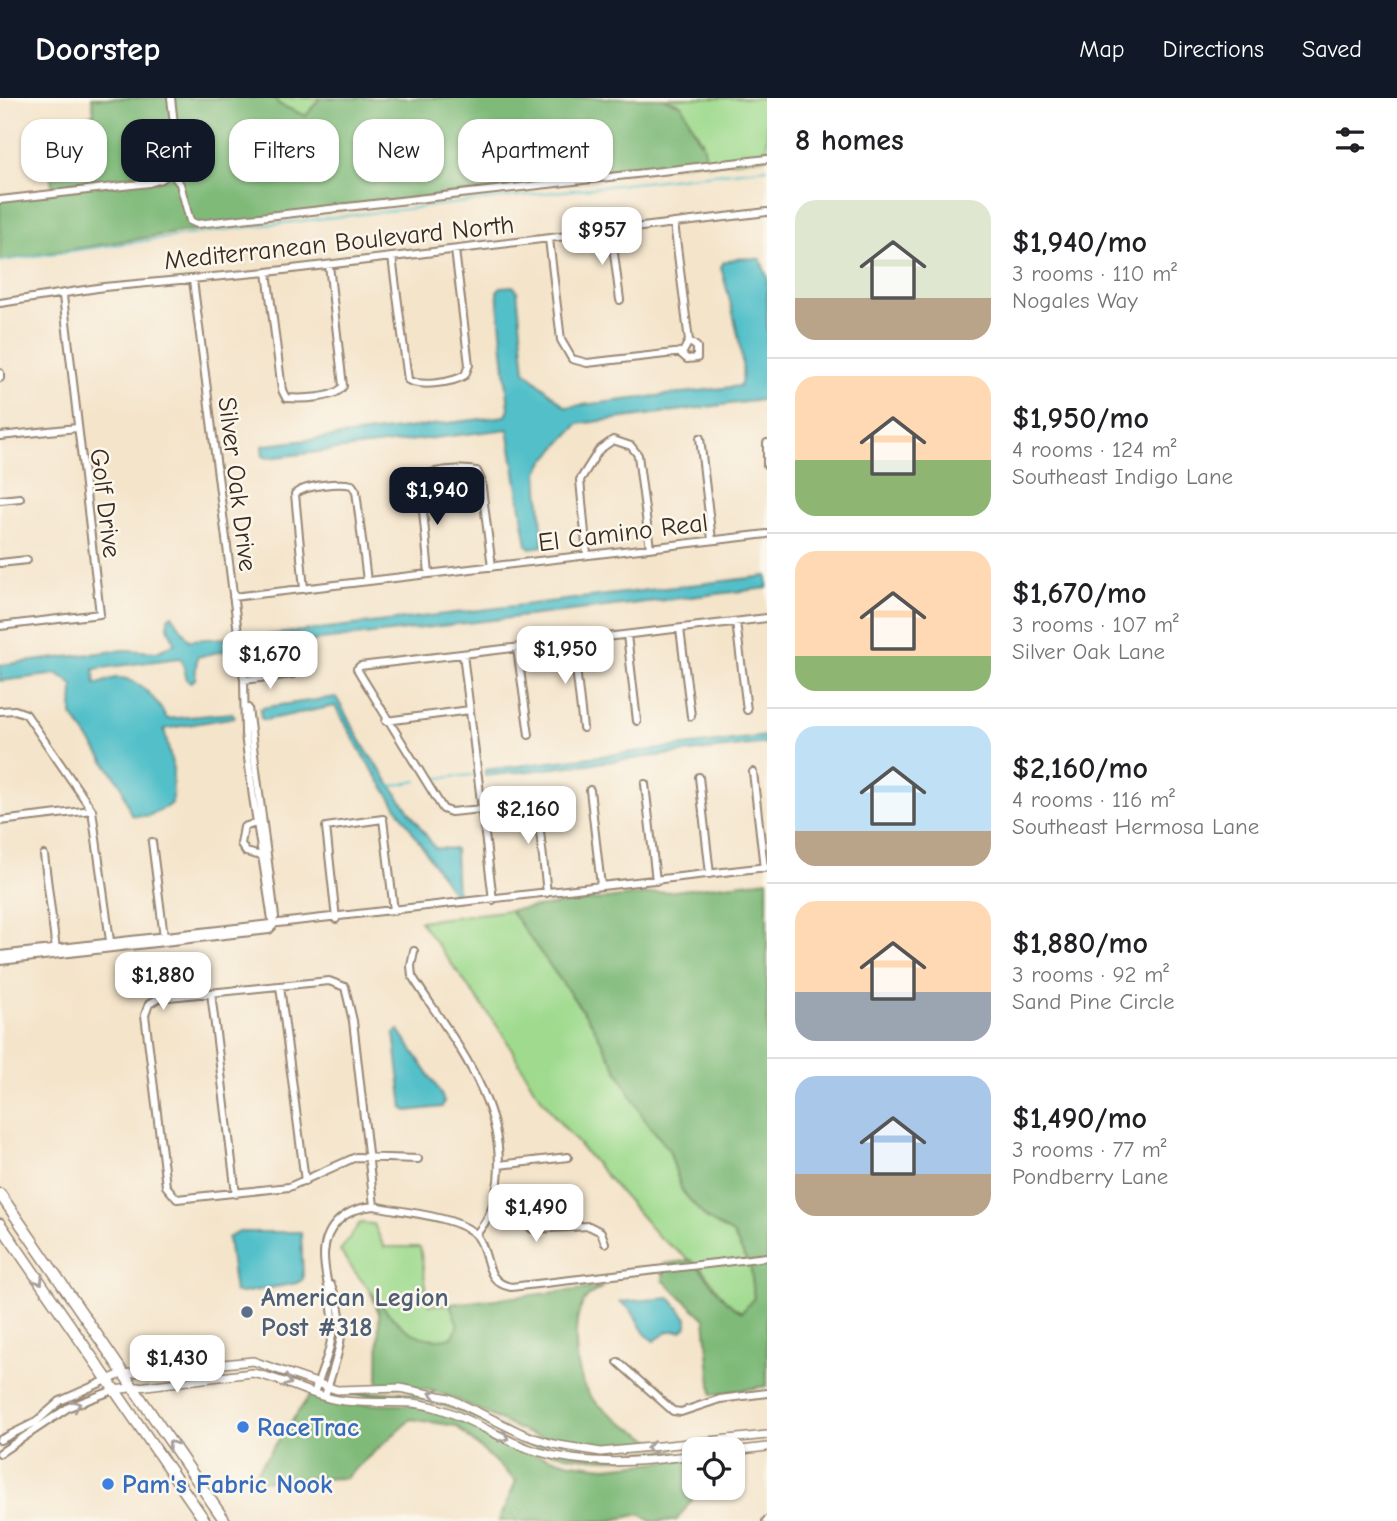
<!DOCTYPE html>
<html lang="en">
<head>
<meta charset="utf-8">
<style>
  body { margin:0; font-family:"Comic Neue",sans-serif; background:#f6f6f6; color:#202124; height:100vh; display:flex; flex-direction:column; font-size:26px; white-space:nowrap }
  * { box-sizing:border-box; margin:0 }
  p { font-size:23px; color:#757577 }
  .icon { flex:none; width:38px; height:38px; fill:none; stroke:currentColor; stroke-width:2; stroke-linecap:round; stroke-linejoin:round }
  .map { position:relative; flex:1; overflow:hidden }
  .panel { display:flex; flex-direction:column; background:#fff; width:630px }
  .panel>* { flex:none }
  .hud { position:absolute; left:21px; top:21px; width:640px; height:63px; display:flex; gap:14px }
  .controls { position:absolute; left:682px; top:1339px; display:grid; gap:14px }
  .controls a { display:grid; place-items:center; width:63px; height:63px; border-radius:14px; background:#fff; box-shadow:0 2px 5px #0004; font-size:35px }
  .price { position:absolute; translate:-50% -60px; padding:0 16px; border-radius:14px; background:#fff; color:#222; font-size:23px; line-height:46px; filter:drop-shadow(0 2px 4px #0008) }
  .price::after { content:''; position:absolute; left:50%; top:42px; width:21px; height:16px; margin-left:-10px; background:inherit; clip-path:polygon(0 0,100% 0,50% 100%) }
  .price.selected { background:#111827; color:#fff }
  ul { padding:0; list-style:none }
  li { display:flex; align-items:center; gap:21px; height:175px; padding:0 28px }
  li+li { border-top:2px solid #e0e0e0 }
  li span { display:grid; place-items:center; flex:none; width:196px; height:140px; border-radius:21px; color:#555 }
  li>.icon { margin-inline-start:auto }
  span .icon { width:84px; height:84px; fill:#fffc; stroke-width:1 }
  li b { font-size:30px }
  h2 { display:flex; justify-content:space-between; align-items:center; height:84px; padding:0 28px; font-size:30px }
  .chip { padding:0 24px; border-radius:21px; background:#fff; box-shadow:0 2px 5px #0004; font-size:24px; line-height:63px }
  .chip.selected { background:#111827; color:#fff }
  header { display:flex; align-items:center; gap:42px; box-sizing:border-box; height:98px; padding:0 35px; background:#111827; color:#fff }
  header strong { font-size:33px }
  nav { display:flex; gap:38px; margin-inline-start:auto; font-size:24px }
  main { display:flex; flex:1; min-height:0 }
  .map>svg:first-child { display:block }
  .green { fill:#9fda8e; stroke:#6d8256; stroke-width:2 }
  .forest { fill:#7fba79; stroke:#5d724c; stroke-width:2 }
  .water { fill:#53c0c9; stroke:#477574; stroke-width:2 }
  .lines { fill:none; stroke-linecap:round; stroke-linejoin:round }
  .stream { stroke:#53c0c9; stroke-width:2 }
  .minor-casing { stroke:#988774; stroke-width:10 }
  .tertiary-casing { stroke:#988774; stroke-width:10 }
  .primary-casing { stroke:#988774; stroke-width:13 }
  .minor { stroke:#fff; stroke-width:6 }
  .tertiary { stroke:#fff; stroke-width:7 }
  .primary { stroke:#fff; stroke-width:10 }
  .oneway { stroke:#a79f9a }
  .service-dot { fill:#5c6f8a; stroke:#fbf7ec; stroke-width:2.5 }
  .shop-dot { fill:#3f7fe0; stroke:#fbf7ec; stroke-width:2.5 }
  .labels { text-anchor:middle; stroke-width:5; stroke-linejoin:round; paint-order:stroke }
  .street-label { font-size:26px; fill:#3b2a1e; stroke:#fbf7ec }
  .service-label { font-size:26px; font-weight:bold; fill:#4e5e75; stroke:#fbf7ec; text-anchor:start }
  .shop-label { font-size:26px; font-weight:bold; fill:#366cbe; stroke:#fbf7ec; text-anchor:start }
</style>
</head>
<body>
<header>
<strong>Doorstep</strong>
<nav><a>Map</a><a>Directions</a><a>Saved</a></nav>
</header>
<main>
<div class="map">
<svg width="767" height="1423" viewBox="0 0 767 1423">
  <rect width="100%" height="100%" fill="#fbf7ec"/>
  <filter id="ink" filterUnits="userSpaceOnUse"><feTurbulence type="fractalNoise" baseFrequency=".0143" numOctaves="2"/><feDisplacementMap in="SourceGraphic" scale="14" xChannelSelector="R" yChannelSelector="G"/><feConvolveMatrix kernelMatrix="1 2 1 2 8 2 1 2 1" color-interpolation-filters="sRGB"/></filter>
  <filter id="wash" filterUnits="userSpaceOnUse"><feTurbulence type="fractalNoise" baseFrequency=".00686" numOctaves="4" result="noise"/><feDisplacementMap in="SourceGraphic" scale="28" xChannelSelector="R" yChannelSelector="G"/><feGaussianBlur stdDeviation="1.57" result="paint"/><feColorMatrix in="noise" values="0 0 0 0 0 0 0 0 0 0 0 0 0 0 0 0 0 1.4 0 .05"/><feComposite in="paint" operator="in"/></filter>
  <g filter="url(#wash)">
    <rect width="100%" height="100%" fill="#f4e4ca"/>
    <path class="green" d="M274,0H320L306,18L280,7Z
      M661,0H767V59L708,67L702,43L679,5Z
      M510,812L592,926L643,1019L669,1052L682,1093L707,1121L733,1136L751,1171L754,1200L742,1214L728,1207L703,1172L659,1139L556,1020L533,989L503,936L420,823Z
      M360,1125L374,1126L384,1149H420L429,1207L450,1206L458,1226L453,1239C415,1249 395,1224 373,1196C361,1182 350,1169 340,1153Z"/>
    <path class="forest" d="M92,0H274L280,7L306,18L320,0H661L682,7L700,44L702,42L707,63L219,128L0,163V101L53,94L44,32L94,16Z
      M767,782V1288L712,1297L705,1221L663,1182L664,1166L691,1162C710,1178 719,1203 742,1214L754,1200L751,1171L733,1136L707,1121L682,1093L669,1052L643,1019L592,926L510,812Z
      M603,1189C598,1192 589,1196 586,1201C570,1221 575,1274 588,1295C599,1312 641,1336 659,1346C613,1351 569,1351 525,1334C472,1311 439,1283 378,1289L379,1215L370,1193C392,1221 413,1249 453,1239L458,1227L450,1206Z
      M315,1289C356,1300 388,1289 426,1298C461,1306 490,1326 523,1340C571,1360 620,1357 670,1351L679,1356C630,1361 581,1366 534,1349C494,1335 458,1307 415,1300C380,1294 350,1302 314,1291Z
      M310,1297L344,1306L414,1307L455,1319L534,1356L571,1365L605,1369L690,1361L695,1364V1390H701L676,1423H650L641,1416L609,1423H499L516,1383L456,1328L411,1321L345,1380L250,1383Z"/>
    <path class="water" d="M741,160L760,161L767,179V301L578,326L544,363L538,374L543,448L530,450L527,447L508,331L268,360L263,358L262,348L266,347L506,318L509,310L497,193L501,189L513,188L517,192L525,273L566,309L740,288C750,269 727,192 721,169L724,164Z
      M767,478V490L253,550L252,539Z
      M172,517L189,542L225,540L227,552L197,559L195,581L191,584L187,582L182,562L179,560L94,571L95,586C103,586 108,581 116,580C139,578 158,604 167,621L232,615L235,619L164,631L173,670L172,706L148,718L131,717L121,687L72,617L73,587L58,576L0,583V567L124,552L157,554L175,545L168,529V520Z
      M336,599L366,652L435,750L455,751L457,802L364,659L335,608L265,622L261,620L260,611L267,609Z
      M767,638V645L485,678V672Z
      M399,932L440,994L444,1004L442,1009L407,1013L403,1010L394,935Z
      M238,1134H301L303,1181L297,1185L242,1195L235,1194L228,1140Z
      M670,1200L687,1220V1228L681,1233H669L654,1243C637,1234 639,1211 619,1204Z"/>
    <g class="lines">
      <path class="stream" d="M0,163L239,130L767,70
        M429,681L472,677
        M392,688L417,683"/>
    </g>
  </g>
  <g filter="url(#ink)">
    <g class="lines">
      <defs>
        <path id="minor" d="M170,73L176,43L171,0
          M0,102L149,85L162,81L170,73L180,86L190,123L197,126L767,61
          M611,132L620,202
          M549,141L561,242L572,261L587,265L683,254L689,243L674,125
          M392,159L408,282C420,289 453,285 465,277L469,267L455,152
          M267,174L282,292L286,300C301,301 336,301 343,288L329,167
          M193,182L244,582L245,636L253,699L273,828
          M0,205L104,189L267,174L767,114
          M679,254L687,261L697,260V249L689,243
          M0,275V280
          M0,338L77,330
          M700,340L712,442
          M767,345V368
          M0,402L20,400
          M587,457L580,382L599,352L613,342L631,348L638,357L650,450
          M0,465L27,462
          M429,476L420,381C429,371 464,370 477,373L481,382L492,469
          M304,491L295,396C305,387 339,384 352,387L356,393L367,483
          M233,499L767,436
          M736,524L747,612
          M0,528L100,516L63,198
          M680,531L691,618
          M627,537L637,623
          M573,544L583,630
          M517,550L529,637
          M463,556L493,802
          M357,571L360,568L767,520
          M357,571L443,711L451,714L482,711
          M244,582L293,576
          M248,610L275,819L272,822
          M0,613L15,612L26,616L92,712L111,850
          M386,623L470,612
          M753,674L764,770
          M699,679L710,776
          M645,686L656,783
          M590,692L601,788
          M536,698L547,795
          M0,723L92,712
          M259,724L244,729L241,746L246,754L265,759
          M152,744L164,839
          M44,757L56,852
          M336,821L326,729L383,721L394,813
          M414,853L411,868L412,878C452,941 507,1003 498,1083C495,1104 490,1121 476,1136
          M0,857L767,769
          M0,863L269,832L273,828
          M280,888L305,1083
          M211,895L236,1096
          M499,1067L568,1059
          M495,1099L507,1106L532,1131L589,1128L601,1134L605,1145
          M374,1108L353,923L345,889L329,883L159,900L149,906L145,917L166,1088L177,1101L289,1089L356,1059L418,1061
          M618,1264L673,1313L681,1314L720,1301L767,1295
          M314,1295C322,1273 332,1250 333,1227C335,1192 308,1151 339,1122C349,1113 361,1109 374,1108C400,1114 460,1118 477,1138C491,1156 483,1184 511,1189L767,1159
          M325,1298C338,1252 351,1234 331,1187
          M0,1342L36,1324L60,1303L107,1282
          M0,1355L69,1309L114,1292
          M766,1423L767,1422"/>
        <path id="tertiary" d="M107,1282L122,1276L253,1263L337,1292L400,1290L449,1300L525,1337L553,1346L601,1354L767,1337
          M114,1292L252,1275C282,1280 308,1297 338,1302C370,1308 401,1300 434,1309C470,1319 500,1342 536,1353C589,1369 641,1364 695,1357
          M733,1353L767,1349"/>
        <path id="primary" d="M0,1096L225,1423
          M0,1126L205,1423"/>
      </defs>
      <use href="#minor" class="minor-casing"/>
      <use href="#tertiary" class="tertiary-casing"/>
      <use href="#primary" class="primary-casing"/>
      <use href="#minor" class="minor"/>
      <use href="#tertiary" class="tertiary"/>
      <use href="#primary" class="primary"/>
    </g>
    <defs><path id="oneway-chevron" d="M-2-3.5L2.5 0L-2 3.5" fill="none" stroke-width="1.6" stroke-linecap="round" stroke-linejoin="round" transform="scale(1.75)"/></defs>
    <g class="oneway">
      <use href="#oneway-chevron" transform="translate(39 1182) rotate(55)"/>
      <use href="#oneway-chevron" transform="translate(287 1284) rotate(23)"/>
      <use href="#oneway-chevron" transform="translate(434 1296) rotate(-166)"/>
      <use href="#oneway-chevron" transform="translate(76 1307) rotate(-23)"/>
      <use href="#oneway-chevron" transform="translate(504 1339) rotate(25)"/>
      <use href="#oneway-chevron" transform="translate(172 1347) rotate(-125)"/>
      <use href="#oneway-chevron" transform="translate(651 1350) rotate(173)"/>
    </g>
  </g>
  <circle class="service-dot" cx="247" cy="1214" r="7"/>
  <g class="shop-dot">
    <circle cx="243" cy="1329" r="7"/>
    <circle cx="108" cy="1386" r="7"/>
  </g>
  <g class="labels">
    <g class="street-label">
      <text transform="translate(339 144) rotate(-6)" y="9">Mediterranean Boulevard North</text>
      <text transform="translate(238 386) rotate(83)" y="9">Silver Oak Drive</text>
      <text transform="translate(106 405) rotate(83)" y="9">Golf Drive</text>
      <text transform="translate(623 434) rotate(-7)" y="9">El Camino Real</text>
    </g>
    <g class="service-label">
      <text x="261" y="1208">American Legion<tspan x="261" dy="30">Post #318</tspan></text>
    </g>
    <g class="shop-label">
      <text x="257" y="1338">RaceTrac</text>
      <text x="122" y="1395">Pam's Fabric Nook</text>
    </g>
  </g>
</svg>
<div class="controls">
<a><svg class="icon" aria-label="locate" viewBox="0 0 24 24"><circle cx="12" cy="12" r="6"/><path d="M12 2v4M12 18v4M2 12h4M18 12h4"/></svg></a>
</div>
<b class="price" style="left:602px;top:169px">$957</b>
<b class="price selected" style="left:437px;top:429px">$1,940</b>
<b class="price" style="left:565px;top:588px">$1,950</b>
<b class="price" style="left:270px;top:593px">$1,670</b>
<b class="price" style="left:528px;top:748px">$2,160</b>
<b class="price" style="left:163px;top:914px">$1,880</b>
<b class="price" style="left:536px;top:1146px">$1,490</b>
<b class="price" style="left:177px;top:1297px">$1,430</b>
<div class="hud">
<a class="chip">Buy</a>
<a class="chip selected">Rent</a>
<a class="chip">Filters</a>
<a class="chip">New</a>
<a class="chip">Apartment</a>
</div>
</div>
<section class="panel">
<h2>8 homes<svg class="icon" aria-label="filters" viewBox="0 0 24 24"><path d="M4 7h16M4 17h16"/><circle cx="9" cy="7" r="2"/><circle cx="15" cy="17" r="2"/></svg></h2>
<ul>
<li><span style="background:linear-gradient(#dfe7d0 70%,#b9a48a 0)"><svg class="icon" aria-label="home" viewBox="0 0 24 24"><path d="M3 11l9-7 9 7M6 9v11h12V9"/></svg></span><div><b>$1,940/mo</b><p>3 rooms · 110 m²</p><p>Nogales Way</p></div></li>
<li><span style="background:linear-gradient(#ffd9b3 60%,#8fb573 0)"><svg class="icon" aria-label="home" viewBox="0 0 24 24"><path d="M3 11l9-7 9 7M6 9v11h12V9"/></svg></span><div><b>$1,950/mo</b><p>4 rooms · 124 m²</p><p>Southeast Indigo Lane</p></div></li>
<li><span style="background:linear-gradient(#ffd9b3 75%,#8fb573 0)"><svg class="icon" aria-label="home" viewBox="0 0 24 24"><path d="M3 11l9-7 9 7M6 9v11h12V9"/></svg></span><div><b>$1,670/mo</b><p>3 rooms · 107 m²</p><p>Silver Oak Lane</p></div></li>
<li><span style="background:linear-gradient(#bfe0f5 75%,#b9a48a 0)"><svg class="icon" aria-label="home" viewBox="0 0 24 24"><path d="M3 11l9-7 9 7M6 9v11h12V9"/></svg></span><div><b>$2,160/mo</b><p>4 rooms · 116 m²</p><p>Southeast Hermosa Lane</p></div></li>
<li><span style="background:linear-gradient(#ffd9b3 65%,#9aa5b1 0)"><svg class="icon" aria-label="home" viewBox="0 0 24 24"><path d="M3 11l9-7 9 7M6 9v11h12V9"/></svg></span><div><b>$1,880/mo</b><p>3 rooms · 92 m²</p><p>Sand Pine Circle</p></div></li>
<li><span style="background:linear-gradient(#a9c7e8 70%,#b9a48a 0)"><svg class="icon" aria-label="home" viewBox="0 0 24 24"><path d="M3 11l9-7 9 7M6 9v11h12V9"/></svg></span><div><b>$1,490/mo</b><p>3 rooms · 77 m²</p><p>Pondberry Lane</p></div></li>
</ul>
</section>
</main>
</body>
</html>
